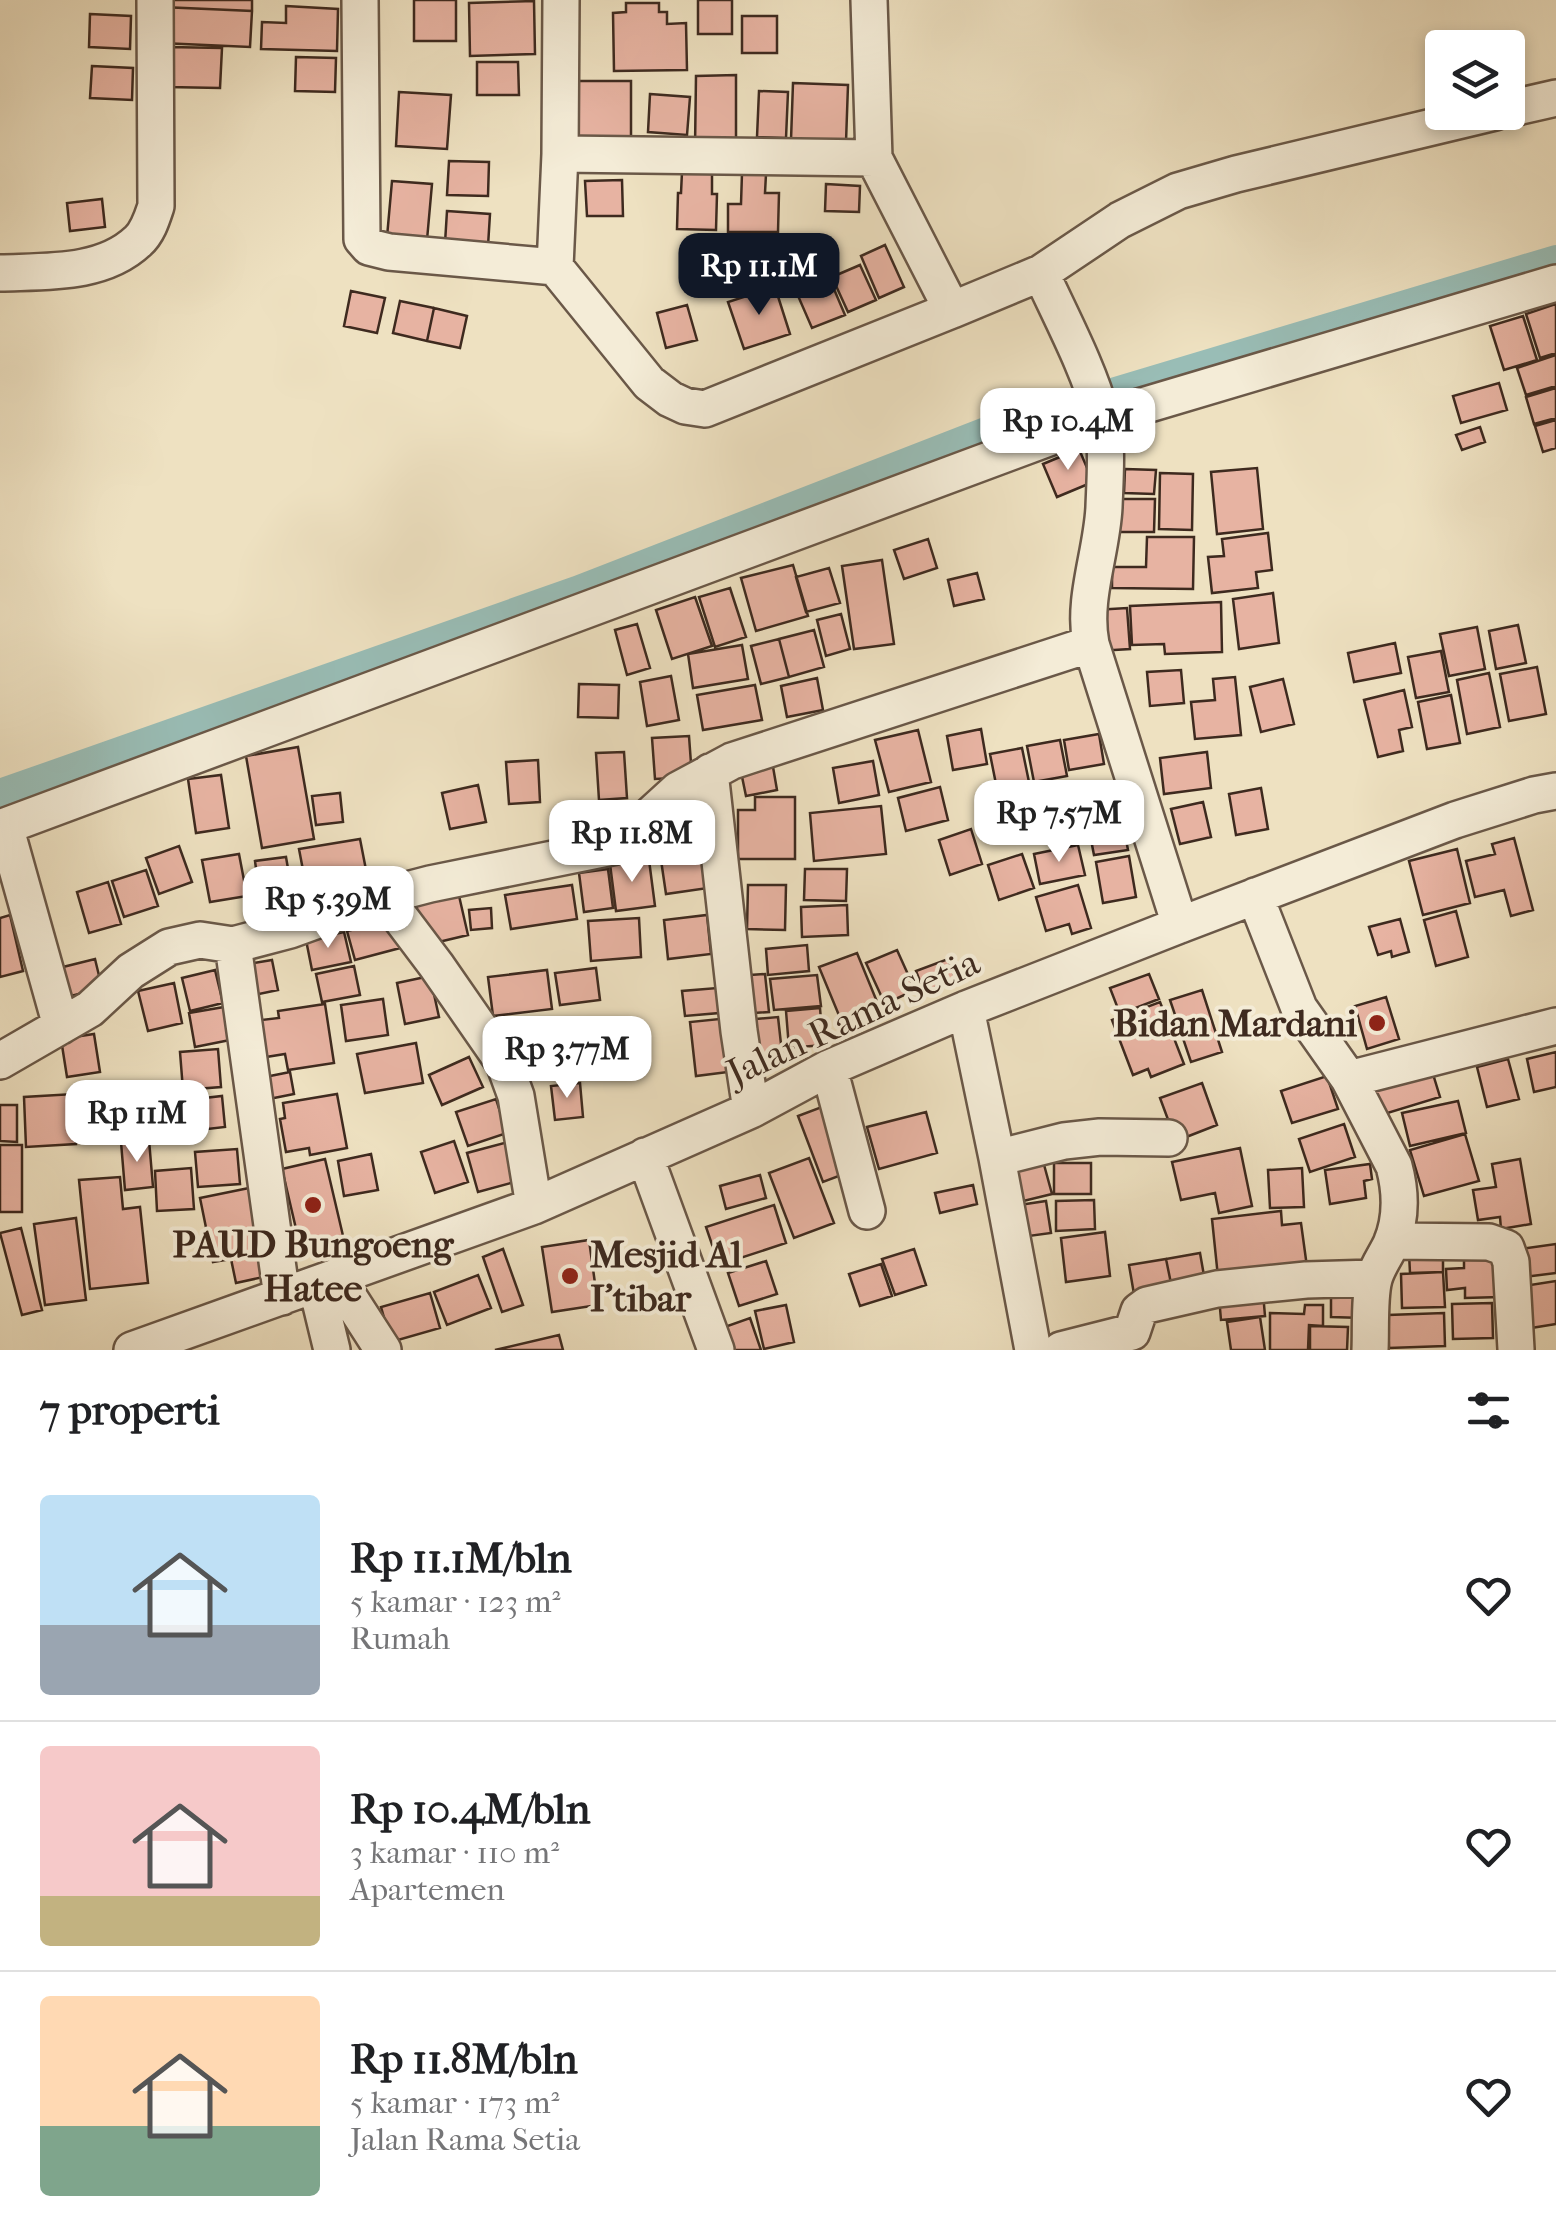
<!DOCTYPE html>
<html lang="id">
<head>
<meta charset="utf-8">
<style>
  body { margin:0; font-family:"IM FELL French Canon",serif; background:#f2f2f2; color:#202124; height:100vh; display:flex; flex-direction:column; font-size:38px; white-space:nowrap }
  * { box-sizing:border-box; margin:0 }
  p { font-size:32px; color:#757577 }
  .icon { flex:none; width:55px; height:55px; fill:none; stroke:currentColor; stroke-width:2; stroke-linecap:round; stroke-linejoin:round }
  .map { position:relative; height:1350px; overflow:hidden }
  .side { display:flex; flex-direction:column; background:#fff; flex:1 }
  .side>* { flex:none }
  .fabs { position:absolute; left:1425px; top:30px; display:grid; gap:20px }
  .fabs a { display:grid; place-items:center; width:100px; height:100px; border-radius:10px; background:#fff; box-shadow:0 5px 15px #0003; font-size:50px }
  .price { position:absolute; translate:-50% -85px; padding:0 22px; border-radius:20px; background:#fff; color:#222; font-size:32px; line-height:65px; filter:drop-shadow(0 2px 5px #0008) }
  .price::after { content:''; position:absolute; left:50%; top:60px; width:30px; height:22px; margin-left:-15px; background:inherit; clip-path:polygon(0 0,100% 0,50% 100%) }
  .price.on { background:#111827; color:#fff }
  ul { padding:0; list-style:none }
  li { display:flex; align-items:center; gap:30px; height:250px; padding:0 40px }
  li+li { border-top:2px solid #e0e0e0 }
  li span { display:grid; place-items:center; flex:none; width:280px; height:200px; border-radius:10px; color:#555 }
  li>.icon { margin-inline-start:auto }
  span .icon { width:120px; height:120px; fill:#fffc; stroke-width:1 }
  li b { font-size:42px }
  h2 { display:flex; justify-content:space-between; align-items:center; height:120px; padding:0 40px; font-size:42px }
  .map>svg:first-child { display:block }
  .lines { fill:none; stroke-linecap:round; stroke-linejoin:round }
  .canal { stroke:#99bdb6; stroke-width:30 }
  .building { fill:#e7b3a2; stroke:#3e2a1f; stroke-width:2.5 }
  .minor-casing { stroke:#6a5848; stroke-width:40 }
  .minor { stroke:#f4ecd7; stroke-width:35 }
  .poi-dot { fill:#8f2418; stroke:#f4ecd7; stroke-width:4 }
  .labels { text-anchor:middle; stroke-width:8; stroke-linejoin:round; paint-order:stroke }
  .street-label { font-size:38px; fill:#3e2a1f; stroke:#f4ecd7 }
  .poi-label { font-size:38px; font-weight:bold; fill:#3e2a1f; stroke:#f4ecd7; text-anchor:end }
</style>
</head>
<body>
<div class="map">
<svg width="1556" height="1350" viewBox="0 0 1556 1350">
  <rect width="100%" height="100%" fill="#eee1c1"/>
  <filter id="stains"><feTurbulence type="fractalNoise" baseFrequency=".002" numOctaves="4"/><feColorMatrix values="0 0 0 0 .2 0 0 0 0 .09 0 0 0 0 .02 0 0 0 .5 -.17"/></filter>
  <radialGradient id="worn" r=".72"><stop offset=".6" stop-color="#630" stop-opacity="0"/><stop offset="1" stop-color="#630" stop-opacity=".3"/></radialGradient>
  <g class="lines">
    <path class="canal" d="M0,794L577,591L999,427L1556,260"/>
  </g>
  <path class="building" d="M163,0H252V11L162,7Z
    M414,0H456V41H414Z
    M698,0H732V34H698Z
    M534,1L535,54L470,56L469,3Z
    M626,3H659V12H667V24L686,23L687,70L614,71L613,13L626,12Z
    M286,6L338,9L337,51L261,49L262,22L286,23Z
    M162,7L252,11L250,47L161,43Z
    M90,14L131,16L130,49L89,47Z
    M742,16H777V53H742Z
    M168,47L222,48L220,88L168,87Z
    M296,57L336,58L335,92L295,91Z
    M477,62H518L519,95H477Z
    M92,66L133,68L132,100L90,98Z
    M736,75V149L695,148L696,76Z
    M568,81H631V137H568Z
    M793,83L848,85L846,142L791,140Z
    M759,91L788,92L786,138L757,137Z
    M399,92L451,95L447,149L396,146Z
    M650,94L690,97L687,135L648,132Z
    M449,161L489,162L488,196L447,195Z
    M682,172H712V194H717L716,230L677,229L678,193H681Z
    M742,173L766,174L765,193H779L778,232H728V204H741Z
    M622,180L623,216H587L585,181Z
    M392,181L432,184L427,240L387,237Z
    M826,184L860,186L859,212L825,211Z
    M102,199L105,227L70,231L67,203Z
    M447,211L490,214L488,246L445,243Z
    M885,245L904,287L879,298L861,256Z
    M860,265L876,300L848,312L832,277Z
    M825,268L845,315L812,328L792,282Z
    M775,287L790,334L744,349L728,302Z
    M351,291L385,298L377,333L344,326Z
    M400,301L434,308L427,341L393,333Z
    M1556,304V353L1540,358L1526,314Z
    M687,305L697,340L666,348L657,313Z
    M434,308L467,316L460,348L427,341Z
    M1523,316L1537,360L1504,370L1490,326Z
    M1556,355V386L1526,395L1517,368Z
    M1499,383L1507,410L1461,423L1453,396Z
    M1556,388V418L1534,424L1526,397Z
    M1556,420V448L1543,452L1535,426Z
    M1480,427L1485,442L1462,450L1456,435Z
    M1079,449L1093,482L1057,497L1043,464Z
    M1257,468L1263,529L1217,534L1211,472Z
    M1125,469L1156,470L1154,494L1124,493Z
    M1160,473L1193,474L1192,530L1159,529Z
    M1113,499H1155L1154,532H1113Z
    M1268,533L1272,570L1256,572L1258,588L1212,593L1208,557L1224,556L1222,539Z
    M1147,537H1194L1193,589L1112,588V567H1146Z
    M928,539L937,568L904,579L894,550Z
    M882,560L894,644L854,649L842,566Z
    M793,565L808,616L756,631L741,578Z
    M829,568L840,603L806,612L796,577Z
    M977,573L984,599L954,606L948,580Z
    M730,588L746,637L715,647L699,597Z
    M1273,593L1279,643L1239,649L1233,599Z
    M695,597L712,646L672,659L656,610Z
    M1221,602L1222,652L1165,654L1164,644L1132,645L1130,606Z
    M1127,608L1130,649L1098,651L1095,610Z
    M841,614L850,649L826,656L817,620Z
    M637,624L650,668L627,675L615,630Z
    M1518,625L1526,663L1496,669L1489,631Z
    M1477,627L1485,669L1449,676L1440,634Z
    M814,630L824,667L789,677L779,639Z
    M779,639L789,677L761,684L751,646Z
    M1395,643L1401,673L1354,682L1348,653Z
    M742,645L748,679L693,688L688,654Z
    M1441,651L1449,692L1416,698L1408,657Z
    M1537,667L1546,714L1509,721L1500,674Z
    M1181,670L1184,703L1150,706L1147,672Z
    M1489,673L1500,727L1467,734L1457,680Z
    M671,676L679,720L647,726L640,682Z
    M1235,677L1241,735L1195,739L1191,702L1215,700L1213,679Z
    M817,678L823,710L787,717L781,686Z
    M1283,679L1294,724L1261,732L1250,687Z
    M579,684L619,685L618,718L578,717Z
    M755,685L762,720L703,730L697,695Z
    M1404,690L1412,727L1399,730L1403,751L1378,757L1364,700Z
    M1451,695L1460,743L1427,749L1418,702Z
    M981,729L987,764L953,770L947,736Z
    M918,730L931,782L889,792L875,740Z
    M1099,734L1104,764L1069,770L1064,740Z
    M689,736L692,777L655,779L652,738Z
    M1060,740L1067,776L1034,782L1027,746Z
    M298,747L314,839L262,848L246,756Z
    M1022,748L1029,782L997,789L990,754Z
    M624,752L627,798L599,800L596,753Z
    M1207,752L1211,788L1164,794L1160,758Z
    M538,760L540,802L509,804L506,762Z
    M772,761L777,790L746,796L740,767Z
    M873,761L879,795L839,803L833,768Z
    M221,775L229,828L196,833L188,779Z
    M478,785L486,822L450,829L442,793Z
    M940,787L948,820L906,831L898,798Z
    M1261,788L1268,829L1236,835L1229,794Z
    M340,793L343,822L316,825L312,796Z
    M1072,796L1078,828L1028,836L1023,805Z
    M755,797H795V859H738V810H755Z
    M1203,802L1211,837L1180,844L1171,809Z
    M881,806L886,854L814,861L810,813Z
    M1120,807L1128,850L1094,855L1086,814Z
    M704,813L710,850L658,858L653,821Z
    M971,829L982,864L950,875L939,840Z
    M1514,838L1533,910L1511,916L1504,890L1475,897L1466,861L1495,854L1492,844Z
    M360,839L367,875L306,886L299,849Z
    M1078,845L1085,875L1040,884L1034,854Z
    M179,846L192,882L159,894L146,858Z
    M1457,849L1470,903L1423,915L1409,861Z
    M239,854L247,896L210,902L202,860Z
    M703,854L708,888L666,894L661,860Z
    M1022,854L1034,888L999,900L988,865Z
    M1129,856L1136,897L1103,903L1096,862Z
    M286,857L291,886L259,891L255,861Z
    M649,860L655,906L616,911L610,864Z
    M608,869L613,908L584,912L579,873Z
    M805,869H847L846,901L804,900Z
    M146,870L158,906L124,917L112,881Z
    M108,882L121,924L89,933L77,892Z
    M572,885L577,919L511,929L505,895Z
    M748,885H786L785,930L747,929Z
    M1078,885L1091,928L1072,934L1069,924L1046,931L1036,897Z
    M457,887L468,935L426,945L414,897Z
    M847,905L848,935L802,937L801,907Z
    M491,908L492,928L471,930L469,910Z
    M1456,911L1468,957L1436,966L1424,920Z
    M10,915L23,971L0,977V918Z
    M707,915L711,954L668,959L664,920Z
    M639,918L641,957L591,961L588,921Z
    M1400,919L1409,952L1392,957L1391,951L1378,955L1369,927Z
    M392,920L400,948L355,960L347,931Z
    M344,932L351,962L312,970L306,940Z
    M807,945L809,971L768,975L766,949Z
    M897,950L915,990L885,1004L866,963Z
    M857,953L880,1009L843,1025L819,967Z
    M95,959L102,988L67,997L59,968Z
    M948,959L956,980L924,992L916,971Z
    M272,960L278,990L249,996L243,965Z
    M354,966L360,995L322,1002L316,974Z
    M596,968L600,1000L560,1005L555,973Z
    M215,970L223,1003L190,1011L182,978Z
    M547,970L552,1009L493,1016L488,977Z
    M765,974L769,1012L740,1014L736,976Z
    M1149,974L1159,999L1120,1014L1110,988Z
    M817,975L821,1006L774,1010L770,979Z
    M430,976L439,1017L405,1024L397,983Z
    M174,983L182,1023L148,1031L138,991Z
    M717,988L719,1013L685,1016L682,991Z
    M1202,990L1222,1052L1191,1062L1170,1000Z
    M1386,997L1399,1039L1367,1049L1355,1006Z
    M383,999L388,1035L346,1041L341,1005Z
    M1160,1002L1184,1064L1151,1077L1148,1069L1133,1075L1112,1020Z
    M325,1004L334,1063L288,1070L285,1054L260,1058L261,1020L279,1018L278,1011Z
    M224,1007L230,1040L195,1047L189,1013Z
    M820,1008L823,1045L789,1048L786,1011Z
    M778,1017L782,1053L749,1056L745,1020Z
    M729,1018L736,1071L696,1076L690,1022Z
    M94,1034L100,1072L67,1077L61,1039Z
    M416,1043L423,1083L365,1093L357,1054Z
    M218,1049L221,1087L183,1090L180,1052Z
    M1556,1052V1087L1534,1092L1527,1059Z
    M469,1057L483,1087L442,1105L429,1075Z
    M1508,1059L1519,1099L1487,1107L1477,1067Z
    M1429,1061L1440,1097L1381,1115L1369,1078Z
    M290,1072L294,1094L264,1100L260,1078Z
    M1327,1076L1338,1109L1292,1123L1281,1091Z
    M580,1083L583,1117L555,1120L551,1086Z
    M1202,1083L1217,1125L1176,1141L1160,1098Z
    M74,1094L76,1144L26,1147L24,1097Z
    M337,1094L347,1148L310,1155L309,1148L286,1152L280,1119L285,1118L283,1103Z
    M222,1096L225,1127L181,1132L178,1101Z
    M496,1099L507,1133L468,1146L456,1112Z
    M1458,1101L1466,1133L1410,1146L1402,1113Z
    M0,1105H17V1142L0,1141Z
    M827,1105L852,1171L823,1182L798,1116Z
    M926,1112L937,1153L879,1169L867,1127Z
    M1344,1124L1355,1157L1310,1172L1299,1139Z
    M1465,1134L1479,1181L1424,1196L1410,1150Z
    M149,1140L153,1187L125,1190L121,1142Z
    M454,1141L468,1182L435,1193L421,1152Z
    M512,1141L522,1180L478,1192L467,1153Z
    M0,1145H22V1212H0Z
    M1240,1148L1252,1206L1219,1213L1215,1193L1181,1200L1172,1162Z
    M237,1149L240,1184L198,1187L195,1152Z
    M371,1154L378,1190L344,1196L338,1161Z
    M809,1158L834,1223L794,1238L769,1173Z
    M325,1159L344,1240L301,1250L282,1169Z
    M1520,1159L1531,1224L1501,1229L1500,1217L1478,1220L1473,1190L1496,1187L1492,1164Z
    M1043,1161L1052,1194L1011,1204L1003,1171Z
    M1054,1163H1091V1194H1054Z
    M1370,1164L1372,1179L1364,1181L1366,1198L1330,1204L1325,1170Z
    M191,1168L194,1209L157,1211L155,1171Z
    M1302,1168L1304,1207L1270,1208L1268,1170Z
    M760,1175L766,1198L726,1209L720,1186Z
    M120,1177L123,1209L140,1207L148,1283L90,1289L79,1180Z
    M973,1185L977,1204L940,1213L935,1193Z
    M249,1188L268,1276L236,1283L231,1259L213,1262L200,1198Z
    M1094,1200L1095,1229L1056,1231V1201Z
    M1046,1201L1051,1233L1029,1236L1012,1206Z
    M774,1205L786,1243L719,1265L706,1227Z
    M1281,1211L1282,1225L1301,1223L1307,1267L1218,1277L1212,1219Z
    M76,1218L86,1300L45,1305L34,1224Z
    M21,1228L42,1310L22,1315L0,1233Z
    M1105,1232L1110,1276L1066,1282L1061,1238Z
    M589,1240L598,1305L552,1312L542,1247Z
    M1556,1244V1273L1524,1277L1520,1249Z
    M503,1249L523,1305L502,1312L483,1257Z
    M914,1249L926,1285L895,1295L882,1259Z
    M1443,1251V1272L1410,1273L1409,1253Z
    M1200,1253L1206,1287L1173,1293L1166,1259Z
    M1498,1255L1500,1297L1465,1298V1288L1447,1290L1446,1269L1464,1268V1257Z
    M1166,1259L1173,1293L1135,1300L1129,1265Z
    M766,1261L777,1294L739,1306L728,1273Z
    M881,1264L892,1296L860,1306L849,1274Z
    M1443,1272L1445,1307L1402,1308L1401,1274Z
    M478,1275L491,1308L447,1325L434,1292Z
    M1556,1281V1324L1525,1329L1518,1287Z
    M430,1293L440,1328L391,1342L381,1307Z
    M1263,1293L1265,1316L1221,1320L1219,1297Z
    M1331,1294H1363V1318L1331,1317Z
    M1492,1303L1493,1338L1453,1339L1452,1304Z
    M786,1305L794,1342L764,1349L755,1311Z
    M1305,1305H1323V1326L1309,1325L1308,1350H1270V1313L1304,1314Z
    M1444,1313L1445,1346L1389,1348L1388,1315Z
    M1260,1317L1265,1350H1231L1227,1322Z
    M750,1318L761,1350H726L719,1329Z
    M1310,1326L1348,1327L1347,1350H1310Z
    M559,1335L563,1350H495Z"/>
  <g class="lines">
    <defs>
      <path id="minor" d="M360,0L362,239L369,247L389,252L555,267L649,383L670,399L685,406L705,409L952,310
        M869,0L874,158L952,310L1041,273L1120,220L1178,191L1236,174L1495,112
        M1508,109L1556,98
        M560,154L874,158
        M555,267L560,154L561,0
        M0,273C46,271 102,275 138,241C148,232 152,218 156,206L155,0
        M1041,273C1061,317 1089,369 1101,415C1108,443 1105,478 1104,507C1102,552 1082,599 1091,644
        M710,772L739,1031L751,1110
        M5,826L61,1026
        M0,828L1102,418L1556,283
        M384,896L436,965L504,1063L516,1096L534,1206
        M1255,896L1299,1008L1349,1079L1394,1166C1401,1192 1402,1218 1391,1244C1386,1255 1377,1267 1374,1279C1369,1297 1371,1330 1370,1350
        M233,945L282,1297
        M966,1009L997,1158L1033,1350
        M0,1061L90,1009L131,971L169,947L200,940L233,945L290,930L384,896L430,884L612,847L620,843L678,790L732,761L1091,644L1180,925
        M829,1068L867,1211
        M1349,1079L1556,1026
        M645,1156L716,1350
        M997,1158L1064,1141L1100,1137L1169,1138
        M1392,1241L1489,1242L1506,1248L1511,1262L1516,1349
        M336,1277L383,1350
        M316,1284L332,1350
        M132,1350L534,1206L751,1110L829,1068L966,1009L1180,925L1455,820L1534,795L1556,791
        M1061,1350L1132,1332L1139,1311L1147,1305L1217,1289L1306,1280L1374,1278"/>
    </defs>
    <use href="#minor" class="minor-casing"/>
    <use href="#minor" class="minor"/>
  </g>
  <g class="poi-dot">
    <circle cx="1377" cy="1023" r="10"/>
    <circle cx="313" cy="1205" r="10"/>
    <circle cx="570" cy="1276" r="10"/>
  </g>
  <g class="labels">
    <g class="street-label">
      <text transform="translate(853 1017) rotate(-25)" y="13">Jalan Rama Setia</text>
    </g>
    <g class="poi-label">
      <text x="1357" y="1036">Bidan Mardani</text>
      <text x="313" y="1257" text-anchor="middle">PAUD Bungoeng<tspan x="313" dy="44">Hatee</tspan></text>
      <text x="590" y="1267" text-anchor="start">Mesjid Al<tspan x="590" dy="44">I'tibar</tspan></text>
    </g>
  </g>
  <rect width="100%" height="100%" filter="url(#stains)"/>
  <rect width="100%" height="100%" fill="url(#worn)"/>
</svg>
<div class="fabs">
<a><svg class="icon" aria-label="layers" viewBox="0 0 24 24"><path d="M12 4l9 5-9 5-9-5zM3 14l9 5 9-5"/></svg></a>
</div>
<b class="price on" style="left:759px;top:318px">Rp 11.1M</b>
<b class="price" style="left:1068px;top:473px">Rp 10.4M</b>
<b class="price" style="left:1059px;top:865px">Rp 7.57M</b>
<b class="price" style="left:632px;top:885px">Rp 11.8M</b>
<b class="price" style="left:328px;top:951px">Rp 5.39M</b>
<b class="price" style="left:567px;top:1101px">Rp 3.77M</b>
<b class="price" style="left:137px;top:1165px">Rp 11M</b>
</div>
<section class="side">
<h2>7 properti<svg class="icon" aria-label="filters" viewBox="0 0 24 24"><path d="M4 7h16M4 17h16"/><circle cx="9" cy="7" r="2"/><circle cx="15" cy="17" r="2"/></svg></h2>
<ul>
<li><span style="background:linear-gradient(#bfe0f5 65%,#9aa5b1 0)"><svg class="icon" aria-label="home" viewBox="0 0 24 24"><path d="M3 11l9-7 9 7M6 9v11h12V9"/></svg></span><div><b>Rp 11.1M/bln</b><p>5 kamar · 123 m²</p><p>Rumah</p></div><svg class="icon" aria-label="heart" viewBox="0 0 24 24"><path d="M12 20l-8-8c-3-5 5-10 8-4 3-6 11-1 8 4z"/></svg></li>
<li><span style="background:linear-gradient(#f6c9c9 75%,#c2b280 0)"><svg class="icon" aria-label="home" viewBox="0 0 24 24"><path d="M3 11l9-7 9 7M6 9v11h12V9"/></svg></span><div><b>Rp 10.4M/bln</b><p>3 kamar · 110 m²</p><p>Apartemen</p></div><svg class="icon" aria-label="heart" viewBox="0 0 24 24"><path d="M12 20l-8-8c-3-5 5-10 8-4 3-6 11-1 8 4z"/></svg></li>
<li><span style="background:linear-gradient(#ffd9b3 65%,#7fa58c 0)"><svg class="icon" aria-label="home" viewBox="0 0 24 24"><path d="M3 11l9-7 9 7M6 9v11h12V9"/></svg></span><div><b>Rp 11.8M/bln</b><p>5 kamar · 173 m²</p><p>Jalan Rama Setia</p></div><svg class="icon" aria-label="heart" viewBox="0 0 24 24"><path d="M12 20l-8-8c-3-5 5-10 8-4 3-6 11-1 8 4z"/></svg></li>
</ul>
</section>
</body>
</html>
